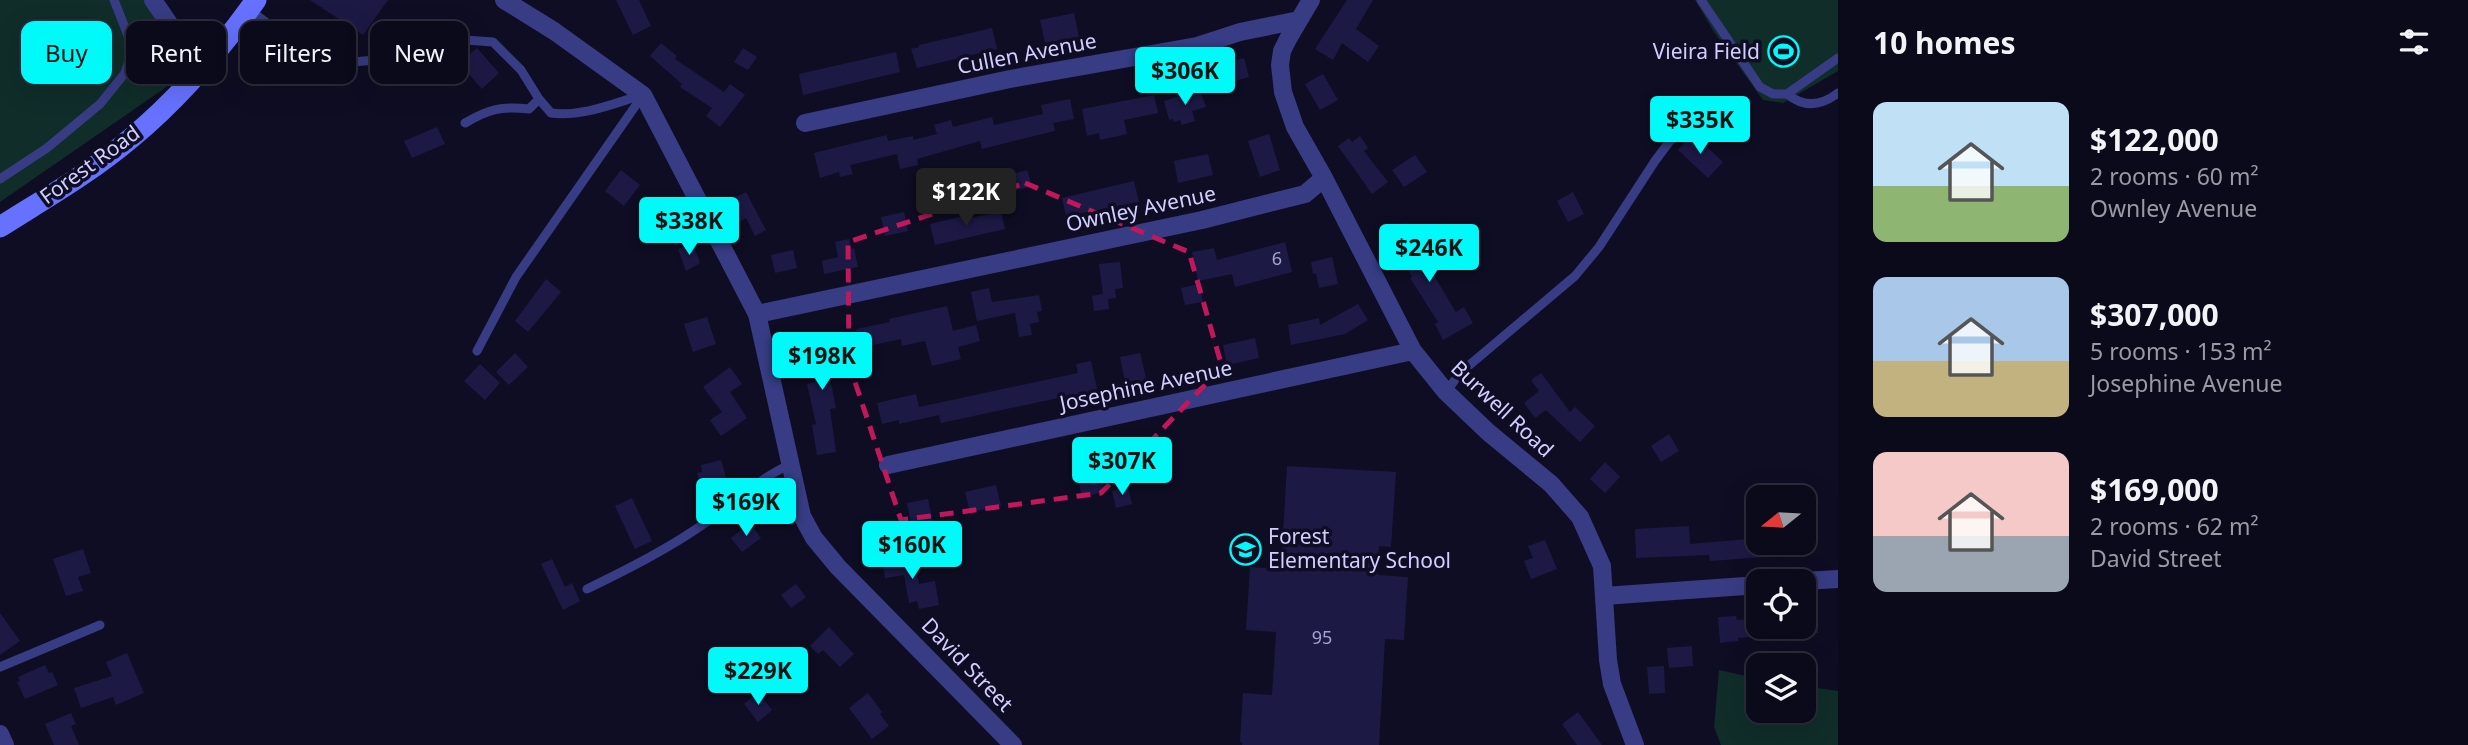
<!DOCTYPE html>
<html lang="en">
<head>
<meta charset="utf-8">
<style>
  body { margin:0; font-family:"Noto Sans",sans-serif; background:#191827; color:#f1f3f6; height:100vh; display:flex; flex-direction:column; font-size:26px; white-space:nowrap }
  * { box-sizing:border-box; margin:0 }
  p { font-size:23px; color:#9a9aa2 }
  .icon { flex:none; width:38px; height:38px; fill:none; stroke:currentColor; stroke-width:2; stroke-linecap:round; stroke-linejoin:round }
  .map { position:relative; flex:1; overflow:hidden }
  .panel { display:flex; flex-direction:column; background:#0b0a1a; width:630px }
  .panel>* { flex:none }
  .banner { position:absolute; left:21px; top:21px; width:665px; height:63px; display:flex; gap:14px }
  .needle { width:46px; rotate:252deg }
  .buttons { position:absolute; left:1746px; top:485px; display:grid; gap:14px }
  .buttons a { display:grid; place-items:center; width:70px; height:70px; border-radius:14px; background:#0b0a1a; box-shadow:0 7px 28px #0002,0 0 0 2px #2b2b39; font-size:35px }
  .price { position:absolute; translate:-50% -60px; padding:0 16px; border-radius:7px; background:#00faf9; color:#111; font-size:23px; line-height:46px; filter:drop-shadow(0 2px 4px #0008) }
  .price::after { content:''; position:absolute; left:50%; top:42px; width:21px; height:16px; margin-left:-10px; background:inherit; clip-path:polygon(0 0,100% 0,50% 100%) }
  .price.selected { background:#222; color:#fff }
  ul { padding:0; list-style:none }
  li { display:flex; align-items:center; gap:21px; height:175px; padding:0 35px }
  li span { display:grid; place-items:center; flex:none; width:196px; height:140px; border-radius:14px; color:#555 }
  li>.icon { margin-inline-start:auto }
  span .icon { width:84px; height:84px; fill:#fffc; stroke-width:1 }
  li b { font-size:30px }
  h2 { display:flex; justify-content:space-between; align-items:center; height:84px; padding:0 35px; font-size:30px }
  .pill { padding:0 24px; border-radius:14px; background:#0b0a1a; box-shadow:0 7px 28px #0002,0 0 0 2px #2b2b39; font-size:24px; line-height:63px }
  .pill.selected { background:#00faf9; color:#111 }
  main { display:flex; flex:1; min-height:0 }
  .map>svg:first-child { display:block }
  .green { fill:#102d29 }
  .building { fill:#1d1945 }
  .lines { fill:none; stroke-linecap:round; stroke-linejoin:round }
  .lane { stroke:#373c84; stroke-width:9 }
  .street { stroke:#373c84; stroke-width:18 }
  .secondary { stroke:#6672ff; stroke-width:21 }
  .marked { fill:none; stroke:#c2185b; stroke-width:5; stroke-dasharray:14 9; stroke-linejoin:round }
  .labels { text-anchor:middle; stroke-width:7; stroke-linejoin:round; paint-order:stroke }
  .number-label { font-size:18px; fill:#a3a2d0 }
  .poi-label { font-size:21px; fill:#d0cfff; stroke:#0f0d23; text-anchor:end }
  .street-label { font-size:21px; fill:#d0cfff; stroke:#0f0d23 }
</style>
</head>
<body>
<main>
<div class="map">
<svg width="1838" height="745" viewBox="0 0 1838 745">
  <rect width="100%" height="100%" fill="#0f0d23"/>
  <path class="green" d="M0,0H145C158,20 183,48 175,74C174,79 168,83 165,88L0,202Z
    M1695,0H1838V71L1783,103L1763,100L1714,32Z
    M1719,670L1759,679V710H1804V686L1838,691V745H1721L1714,727Z"/>
  <path class="building" d="M310,0H388L363,35Z
    M616,0H639L651,26L633,35Z
    M1347,0H1373L1356,29L1379,46L1368,62L1342,43L1333,60L1315,49Z
    M1074,13L1079,37L1045,43L1040,20Z
    M992,28L997,49L917,68L911,49L919,47V45Z
    M661,43L677,56L675,59L724,92L730,84L745,95L720,127L706,116L712,108L680,87L682,84L650,56Z
    M477,48L499,73L482,89L459,63Z
    M743,48L757,57L748,70L734,62Z
    M896,52L900,72L803,95L799,74Z
    M1244,58L1249,77L1220,85L1215,65Z
    M1323,74L1338,100L1320,110L1305,84Z
    M1200,90L1206,107L1192,111L1195,121L1182,125L1180,120L1174,122L1173,119L1169,120L1164,101Z
    M1154,95L1158,113L1124,120L1127,134L1100,140L1099,133L1087,136L1082,109Z
    M1070,99L1074,119L1053,123L1055,131L982,149L980,141L917,159L918,165L900,169L897,154L850,165L853,174L840,177L839,172L820,178L814,153L887,135L888,141L913,136V140L937,134L934,125L951,120L953,127L992,117L994,125L1043,114L1041,105Z
    M437,127L445,144L412,158L404,141Z
    M1269,134L1280,170L1260,177L1248,141Z
    M1693,134L1723,162L1708,178L1678,150Z
    M1360,136L1368,148L1364,151L1388,182L1372,194L1338,146L1349,138L1352,142Z
    M1208,154L1213,175L1178,183L1174,161Z
    M1415,155L1427,172L1404,187L1392,170Z
    M621,170L640,185L624,206L605,191Z
    M1027,170L1032,186L1011,192L1007,176Z
    M1134,181L1139,202L1066,216L1062,198Z
    M746,192L766,230L755,236L746,218L739,222L728,201Z
    M1573,192L1584,214L1568,222L1557,201Z
    M904,212L908,231L885,236L881,217Z
    M1001,212L1005,229L935,245L930,224L963,216L964,219Z
    M1407,223L1421,249L1419,251L1456,312L1464,307L1473,323L1443,340L1435,324L1438,322L1410,278L1412,277L1388,233Z
    M849,239L851,249L854,248L858,267L824,274L822,261L838,257L835,242Z
    M1285,242L1292,272L1235,287L1232,274L1198,281L1192,252L1214,248L1217,260Z
    M693,243L700,263L686,271L678,249Z
    M793,250L797,268L775,273L771,255Z
    M1332,257L1338,284L1319,288L1316,273L1313,274L1311,262Z
    M1120,262L1123,288L1115,289L1116,298L1108,299L1109,309L1094,311L1092,296L1103,294L1099,264Z
    M546,279L561,292L528,332L515,321Z
    M1199,284L1203,302L1185,305L1181,288Z
    M989,288L992,302L1039,295L1042,311L1037,312L1039,322L1030,324L1032,335L1019,337L1015,313L977,321L971,292Z
    M1358,304L1368,320L1345,334L1291,345L1288,325L1319,318L1320,325Z
    M947,306L953,331L976,325L980,341L958,347L961,359L932,366L925,341L902,346L901,339L860,348L856,329L890,322L889,319Z
    M707,317L716,344L693,352L684,324Z
    M834,334L838,346L828,349L833,366L828,368L836,408L830,409L836,452L817,455L812,425L816,424L807,384L815,382L803,344Z
    M1255,338L1259,358L1227,365L1223,345Z
    M515,353L528,367L509,385L496,372Z
    M1140,353L1147,382L1126,386L1120,357Z
    M1091,361L1098,393L1083,396L1082,393L941,423L939,415L899,424V420L882,424L877,403L916,394L919,407L1078,373L1076,364Z
    M480,364L500,383L485,400L464,381Z
    M730,367L742,384L730,392L747,418L721,436L710,420L722,412L703,387Z
    M1541,373L1570,412L1575,407L1595,426L1580,442L1546,410L1535,418L1524,403L1539,391L1531,380Z
    M1669,434L1679,451L1661,462L1651,446Z
    M721,460L726,477L713,481L715,488L702,491L697,473L702,472L701,465Z
    M1605,462L1620,477L1605,493L1590,479Z
    M1287,466L1396,472L1391,547L1379,546L1378,575L1408,577L1404,640L1385,639L1379,745H1242V742H1240L1243,693L1272,695L1276,632L1246,630L1250,567L1281,569Z
    M1099,469L1104,492L1082,497L1077,473Z
    M996,485L1001,506L970,512L965,492Z
    M1128,487L1132,504L1116,508L1112,491Z
    M632,498L652,541L635,549L615,506Z
    M928,499L933,524L912,528L907,503Z
    M750,523L761,538L742,552L731,538Z
    M1689,526L1690,544L1759,538V542H1803L1804,552L1779,554V556L1710,561L1709,555L1636,558L1635,529Z
    M1545,540L1557,569L1531,579L1524,561L1533,558L1528,546Z
    M83,549L91,573L78,577L83,591L66,596L53,559Z
    M914,554L919,584L935,581L939,605L919,609L917,601L909,603L904,575L885,578L882,559Z
    M552,559L565,587L572,583L580,601L563,610L541,564Z
    M796,584L806,597L791,608L781,595Z
    M0,613L20,641L0,655Z
    M1817,614L1818,633L1804,634V615Z
    M1736,616L1737,620L1759,618V636L1738,638V641L1720,643L1718,617Z
    M829,627L854,654L840,667L823,650L818,654L810,646Z
    M1692,646L1693,666L1669,668L1667,648Z
    M127,653L144,693L116,705L113,697L81,708L74,688L112,676L106,662Z
    M45,665L49,673L52,672L58,685L25,699L17,682L20,681L18,677Z
    M1664,666L1665,693L1649,694L1647,667Z
    M758,692L772,710L758,722L744,704Z
    M868,693L882,712L880,714L889,726L872,739L849,708Z
    M1578,712L1602,745H1577L1562,724Z
    M71,713L76,724L71,726L79,745H54L45,724Z"/>
  <g class="lines">
    <path class="lane" d="M1701,0L1760,87L1773,94H1787L1838,58
      M250,10L271,26L306,45L353,62L397,58L465,40L493,42L521,70L539,99L551,113C582,117 612,104 642,95
      M1787,94C1804,108 1821,106 1838,93
      M465,123C489,109 501,106 529,109L539,99
      M0,179L47,148L100,104L125,73L133,48L114,0
      M477,351L516,277L643,95
      M1446,392L1460,373L1575,276L1599,247L1655,161L1678,130
      M587,589C628,569 668,549 705,523C733,504 758,479 789,465
      M0,667L100,625"/>
    <path class="street" d="M153,0L185,47L204,67
      M504,0L554,31L643,95L757,314L802,516L814,538L838,567L1013,745
      M1311,0L1288,39L1282,51L1280,65L1283,92L1295,127L1324,178L1413,351L1446,392L1488,432L1551,484L1580,517L1602,566L1608,660L1612,684L1635,745
      M805,123L1010,79L1197,46L1240,32L1299,20
      M757,314L1202,220L1305,194L1324,178
      M888,465L1413,351
      M1804,581L1838,579
      M1604,596L1759,585
      M0,734L5,745"/>
    <path class="secondary" d="M0,227C44,199 90,173 130,139C176,101 221,49 256,0"/>
  </g>
  <path class="marked" d="M1025,183L1189,252L1222,367L1101,493L901,520L849,364L848,242Z"/>
  <defs>
    <symbol id="stadium-ring" viewBox="-11 -11 22 22"><circle r="9.5" fill="#0f0d23" stroke="#00faf9" stroke-width="1.5"/><path d="M0-5a6.5 5 0 1 0 0 10a6.5 5 0 1 0 0-10ZM-3.5-1.8h7v3.6h-7Z" fill="#00faf9"/></symbol>
    <symbol id="school-ring" viewBox="-11 -11 22 22"><circle r="9.5" fill="#0f0d23" stroke="#00faf9" stroke-width="1.5"/><path d="M0-5L7-2L0 1L-7-2ZM-4 1L0 2.5L4 1V4Q0 6-4 4Z" fill="#00faf9"/></symbol>
  </defs>
  <g fill-rule="evenodd">
    <use href="#stadium-ring" x="1766" y="34" width="35" height="35"/>
    <use href="#school-ring" x="1228" y="532" width="35" height="35"/>
  </g>
  <g class="labels">
    <g class="number-label">
      <text x="1277" y="265">6</text>
      <text x="1322" y="644">95</text>
    </g>
    <g class="poi-label">
      <text x="1760" y="59">Vieira Field</text>
      <text x="1268" y="544" text-anchor="start">Forest<tspan x="1268" dy="24">Elementary School</tspan></text>
    </g>
    <g class="street-label">
      <text transform="translate(1027 54) rotate(-11)" y="7">Cullen Avenue</text>
      <text transform="translate(90 165) rotate(-36)" y="7">Forest Road</text>
      <text transform="translate(1141 209) rotate(-12)" y="7">Ownley Avenue</text>
      <text transform="translate(1146 386) rotate(-12)" y="7">Josephine Avenue</text>
      <text transform="translate(1502 409) rotate(43)" y="7">Burwell Road</text>
      <text transform="translate(967 665) rotate(46)" y="7">David Street</text>
    </g>
  </g>
</svg>
<div class="buttons">
<a><svg class="needle" viewBox="-14 -14 28 28"><path d="M0-13l5 13h-10z" fill="#e53935"/><path d="M0 13l5-13h-10z" fill="#9a9aa2"/></svg></a>
<a><svg class="icon" aria-label="locate" viewBox="0 0 24 24"><circle cx="12" cy="12" r="6"/><path d="M12 2v4M12 18v4M2 12h4M18 12h4"/></svg></a>
<a><svg class="icon" aria-label="layers" viewBox="0 0 24 24"><path d="M12 4l9 5-9 5-9-5zM3 14l9 5 9-5"/></svg></a>
</div>
<b class="price" style="left:1185px;top:107px">$306K</b>
<b class="price" style="left:1700px;top:156px">$335K</b>
<b class="price selected" style="left:966px;top:228px">$122K</b>
<b class="price" style="left:689px;top:257px">$338K</b>
<b class="price" style="left:1429px;top:284px">$246K</b>
<b class="price" style="left:822px;top:392px">$198K</b>
<b class="price" style="left:1122px;top:497px">$307K</b>
<b class="price" style="left:746px;top:538px">$169K</b>
<b class="price" style="left:912px;top:581px">$160K</b>
<b class="price" style="left:758px;top:707px">$229K</b>
<div class="banner">
<a class="pill selected">Buy</a>
<a class="pill">Rent</a>
<a class="pill">Filters</a>
<a class="pill">New</a>
</div>
</div>
<section class="panel">
<h2>10 homes<svg class="icon" aria-label="filters" viewBox="0 0 24 24"><path d="M4 7h16M4 17h16"/><circle cx="9" cy="7" r="2"/><circle cx="15" cy="17" r="2"/></svg></h2>
<ul>
<li><span style="background:linear-gradient(#bfe0f5 60%,#8fb573 0)"><svg class="icon" aria-label="home" viewBox="0 0 24 24"><path d="M3 11l9-7 9 7M6 9v11h12V9"/></svg></span><div><b>$122,000</b><p>2 rooms · 60 m²</p><p>Ownley Avenue</p></div></li>
<li><span style="background:linear-gradient(#a9c7e8 60%,#c2b280 0)"><svg class="icon" aria-label="home" viewBox="0 0 24 24"><path d="M3 11l9-7 9 7M6 9v11h12V9"/></svg></span><div><b>$307,000</b><p>5 rooms · 153 m²</p><p>Josephine Avenue</p></div></li>
<li><span style="background:linear-gradient(#f6c9c9 60%,#9aa5b1 0)"><svg class="icon" aria-label="home" viewBox="0 0 24 24"><path d="M3 11l9-7 9 7M6 9v11h12V9"/></svg></span><div><b>$169,000</b><p>2 rooms · 62 m²</p><p>David Street</p></div></li>
</ul>
</section>
</main>
</body>
</html>
